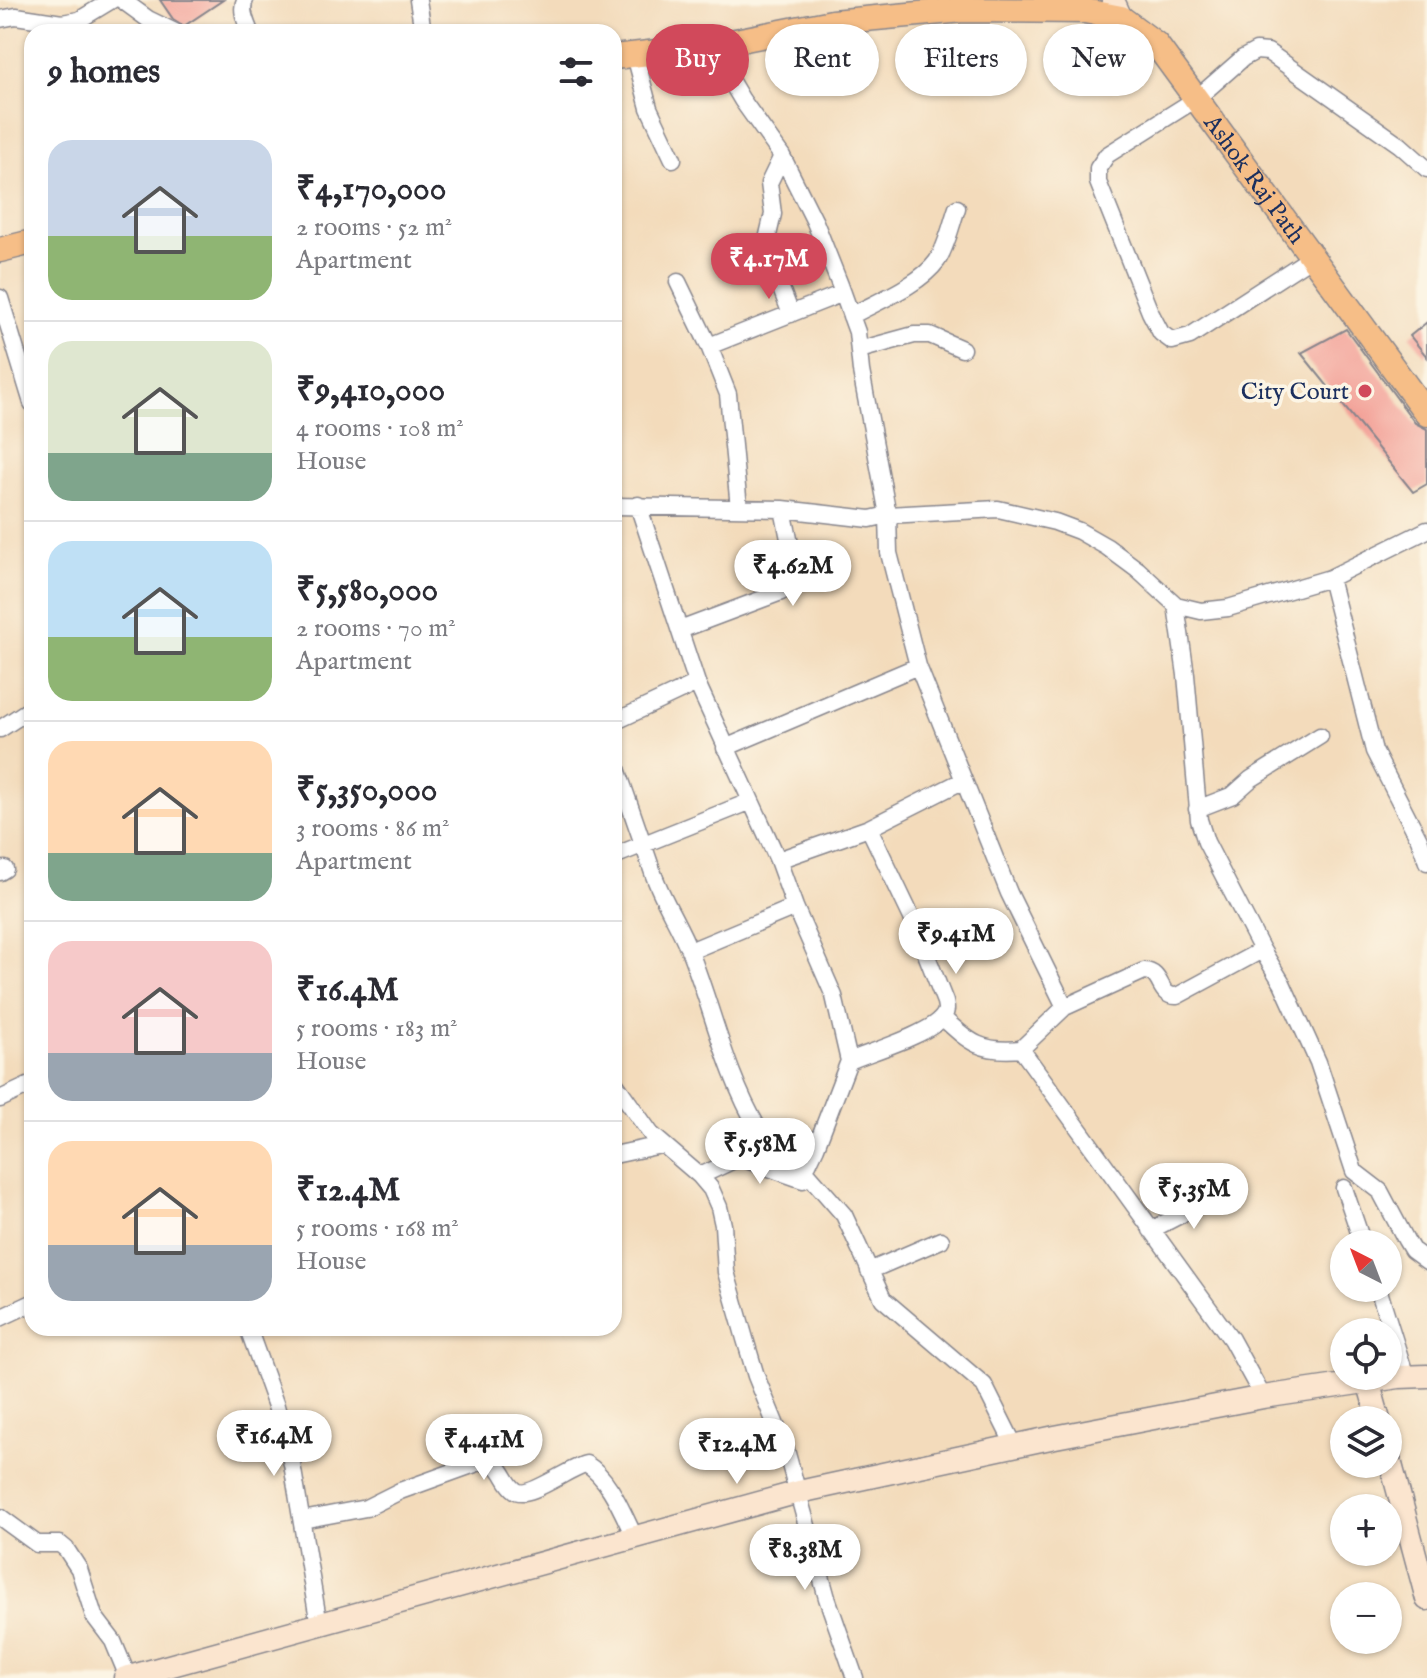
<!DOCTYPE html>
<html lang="en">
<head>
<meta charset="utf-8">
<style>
  body { margin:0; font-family:"IM FELL English",serif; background:#f7f7f7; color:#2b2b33; height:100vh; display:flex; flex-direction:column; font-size:30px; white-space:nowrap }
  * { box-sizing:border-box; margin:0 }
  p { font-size:26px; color:#7c7c81 }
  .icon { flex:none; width:44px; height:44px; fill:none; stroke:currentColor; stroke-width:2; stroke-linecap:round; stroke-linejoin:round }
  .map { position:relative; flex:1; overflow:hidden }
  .details { position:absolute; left:24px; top:24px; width:598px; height:1312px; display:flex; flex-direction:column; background:#fff; border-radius:24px; box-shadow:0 2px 6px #0004 }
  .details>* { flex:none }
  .banner { position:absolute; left:646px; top:24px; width:660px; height:72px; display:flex; gap:16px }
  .needle { width:52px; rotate:318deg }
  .controls { position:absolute; left:1330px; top:1230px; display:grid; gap:16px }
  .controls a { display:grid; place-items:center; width:72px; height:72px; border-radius:50%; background:#fff; box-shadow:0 2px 6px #0004; font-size:40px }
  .price { position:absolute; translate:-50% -68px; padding:0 18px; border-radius:28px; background:#fff; color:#222; font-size:26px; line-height:52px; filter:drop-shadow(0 2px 4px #0008) }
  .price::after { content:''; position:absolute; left:50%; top:48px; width:24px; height:18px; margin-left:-12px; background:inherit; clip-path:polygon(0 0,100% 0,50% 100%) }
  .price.selected { background:#d1495b; color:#fff }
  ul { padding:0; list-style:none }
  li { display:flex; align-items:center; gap:24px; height:200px; padding:0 24px }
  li+li { border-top:2px solid #e1e1e2 }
  li span { display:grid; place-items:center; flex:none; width:224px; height:160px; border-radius:24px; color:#555 }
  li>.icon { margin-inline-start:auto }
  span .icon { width:96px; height:96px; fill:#fffc; stroke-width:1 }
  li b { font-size:34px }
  h2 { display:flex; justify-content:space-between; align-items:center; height:96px; padding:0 24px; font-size:34px }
  .pill { padding:0 28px; border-radius:36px; background:#fff; box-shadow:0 2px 6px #0004; font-size:28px; line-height:72px }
  .pill.selected { background:#d1495b; color:#fff }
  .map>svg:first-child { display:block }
  .building { fill:#f3a097 }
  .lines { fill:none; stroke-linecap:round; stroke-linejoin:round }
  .street-casing { stroke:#87858c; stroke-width:19 }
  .secondary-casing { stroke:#87858c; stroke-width:25 }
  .primary-casing { stroke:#87858c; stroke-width:27 }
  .street { stroke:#fff; stroke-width:16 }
  .secondary { stroke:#fbe5cf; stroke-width:22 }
  .primary { stroke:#f6be87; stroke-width:24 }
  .poi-dot { fill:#d1495b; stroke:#fcf5e5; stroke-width:3 }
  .labels { text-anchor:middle; stroke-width:7; stroke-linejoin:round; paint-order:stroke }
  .street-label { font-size:24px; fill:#1b2f5e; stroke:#fcf5e5 }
  .poi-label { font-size:24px; fill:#1b2f5e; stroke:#fcf5e5; text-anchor:end }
</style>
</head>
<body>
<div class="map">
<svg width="1427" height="1678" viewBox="0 0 1427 1678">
  <rect width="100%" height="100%" fill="#fcf5e5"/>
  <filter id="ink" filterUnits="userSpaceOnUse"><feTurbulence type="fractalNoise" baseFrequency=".0125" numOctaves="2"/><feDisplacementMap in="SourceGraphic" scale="16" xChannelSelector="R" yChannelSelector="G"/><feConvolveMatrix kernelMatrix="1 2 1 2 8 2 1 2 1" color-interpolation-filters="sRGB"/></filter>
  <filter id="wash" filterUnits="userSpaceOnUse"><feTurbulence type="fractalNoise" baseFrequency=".006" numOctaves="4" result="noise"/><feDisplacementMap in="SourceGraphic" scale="32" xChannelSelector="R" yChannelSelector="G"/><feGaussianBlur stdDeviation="1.8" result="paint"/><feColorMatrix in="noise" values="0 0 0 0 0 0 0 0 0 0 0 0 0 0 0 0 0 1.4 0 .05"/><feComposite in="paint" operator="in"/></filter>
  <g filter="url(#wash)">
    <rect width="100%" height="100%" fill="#f3dbbb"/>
    <g id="blocks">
      <path class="building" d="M160,0H223L184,26L173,19Z
        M1427,322V357L1410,336Z
        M1346,329L1415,423L1427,429V484L1413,492L1301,353Z"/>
    </g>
  </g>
  <g filter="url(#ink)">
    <use href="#blocks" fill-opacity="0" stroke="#87858c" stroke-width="2"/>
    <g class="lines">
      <defs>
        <path id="street" d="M122,0L148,19L175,32
          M245,0C240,10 246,22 250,32
          M418,0L423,32
          M0,19L16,16L62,23L79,20L112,0
          M710,46L742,100L782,156L815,222L840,285L857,332L861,371L888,515L889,553L918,666L1009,893L1065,1007L1021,1049L1231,1339L1263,1397
          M635,55L649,108L673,159
          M782,156L769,183L773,214L765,248L791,314
          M1312,257L1190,336L1172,341L1161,333L1150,312L1098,182V168L1107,155L1196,99L1243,58L1256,51L1268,52L1400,145L1427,169
          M678,282L709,346L728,394L739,508
          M0,298L32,403
          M851,316C876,302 920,285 937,261C947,246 951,225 957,208
          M709,346L843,293
          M859,350L914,335H930L962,349
          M614,506L783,509L870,519L888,515L998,509L1055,522L1079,531L1107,547L1138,570L1176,605L1201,611L1228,608L1330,578L1427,530
          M1330,578L1374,751L1419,839L1427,862
          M1176,605L1186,675L1199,820L1206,842L1262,950L1282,983L1318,1062L1354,1171L1380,1191L1406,1240L1412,1250L1427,1261
          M680,630L781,592L793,583L796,574L783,509
          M614,722L697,683
          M0,729L32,708
          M725,748L918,666
          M614,760C627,797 639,833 652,870C661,898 679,924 690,952C713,1010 726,1074 758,1128C767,1146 782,1163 802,1167L808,1164L816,1147L849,1061L834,996L795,907L778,860L697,683L638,505
          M1197,809L1233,795L1251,779L1320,736
          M614,856L749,802
          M778,860L869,828L962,781
          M0,872L5,869
          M690,951L795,907
          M1065,1007L1144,971C1164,972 1157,997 1177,996L1262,950
          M943,1018C970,1043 982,1053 1021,1049
          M849,1061C870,1052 934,1033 944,1015C947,1010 946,1008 945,1002L912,918L869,828
          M614,1082L651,1134L700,1176L711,1189L719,1207L723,1225L726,1272L745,1339L756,1376L786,1450L827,1598L855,1678
          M0,1099L32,1084
          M614,1155L661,1145
          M802,1167L844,1215L883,1299L984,1385L1014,1445
          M700,1176L734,1160L744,1159L803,1180
          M1344,1188L1363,1244
          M1151,1230L1217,1196
          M869,1271L941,1240
          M1378,1288L1406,1377
          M0,1318L32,1303
          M248,1328L276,1406L292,1464L319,1625
          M0,1517L37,1544H60L66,1549L79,1569L94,1616L113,1641L128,1677
          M302,1520L366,1508L400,1491L483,1461C504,1462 502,1480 515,1490C527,1501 570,1467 586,1464C610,1478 623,1514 635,1538"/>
        <path id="secondary" d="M1113,0L1121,18
          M1368,1381L1379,1420
          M1388,1453L1427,1599
          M125,1678L799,1492L1055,1437L1263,1397L1399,1377L1427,1376"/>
        <g id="primary">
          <path id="s1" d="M614,57L710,46L832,22L963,10L1085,11L1121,18L1156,44L1427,414"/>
          <path d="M0,250L32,242"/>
        </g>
      </defs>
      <use href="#street" class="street-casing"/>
      <use href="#secondary" class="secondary-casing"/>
      <use href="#primary" class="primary-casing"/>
      <use href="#street" class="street"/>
      <use href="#secondary" class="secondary"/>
      <use href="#primary" class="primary"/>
    </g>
  </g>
  <circle class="poi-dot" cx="1365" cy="391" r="8"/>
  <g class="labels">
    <g class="street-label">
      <text dy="8" stroke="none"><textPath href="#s1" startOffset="722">Ashok Raj Path</textPath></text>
    </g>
    <g class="poi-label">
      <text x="1349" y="399">City Court</text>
    </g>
  </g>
</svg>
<div class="controls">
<a><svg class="needle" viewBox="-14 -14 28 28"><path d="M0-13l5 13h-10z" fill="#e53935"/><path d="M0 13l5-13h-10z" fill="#7c7c81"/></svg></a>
<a><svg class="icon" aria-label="locate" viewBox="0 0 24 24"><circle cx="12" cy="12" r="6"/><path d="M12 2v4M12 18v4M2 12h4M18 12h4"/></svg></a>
<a><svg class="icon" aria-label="layers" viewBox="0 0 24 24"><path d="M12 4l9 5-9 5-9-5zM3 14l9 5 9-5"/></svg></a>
<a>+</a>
<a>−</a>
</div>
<b class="price selected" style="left:769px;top:301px">₹4.17M</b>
<b class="price" style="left:793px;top:608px">₹4.62M</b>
<b class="price" style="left:956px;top:976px">₹9.41M</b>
<b class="price" style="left:760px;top:1186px">₹5.58M</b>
<b class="price" style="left:1194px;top:1231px">₹5.35M</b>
<b class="price" style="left:274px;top:1478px">₹16.4M</b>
<b class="price" style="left:484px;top:1482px">₹4.41M</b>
<b class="price" style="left:737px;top:1486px">₹12.4M</b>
<b class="price" style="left:805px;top:1592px">₹8.38M</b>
<div class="banner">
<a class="pill selected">Buy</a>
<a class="pill">Rent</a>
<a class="pill">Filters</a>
<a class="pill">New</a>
</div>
<section class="details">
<h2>9 homes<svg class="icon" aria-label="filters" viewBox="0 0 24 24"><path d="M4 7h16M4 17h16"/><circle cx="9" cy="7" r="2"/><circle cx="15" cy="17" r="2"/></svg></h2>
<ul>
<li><span style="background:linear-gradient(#c9d6e8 60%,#8fb573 0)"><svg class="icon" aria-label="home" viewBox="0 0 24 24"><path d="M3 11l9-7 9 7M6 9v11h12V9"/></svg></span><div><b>₹4,170,000</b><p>2 rooms · 52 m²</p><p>Apartment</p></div></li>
<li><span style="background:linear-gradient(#dfe7d0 70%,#7fa58c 0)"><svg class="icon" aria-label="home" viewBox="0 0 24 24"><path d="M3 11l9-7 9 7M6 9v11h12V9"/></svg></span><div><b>₹9,410,000</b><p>4 rooms · 108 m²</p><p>House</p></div></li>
<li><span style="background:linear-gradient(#bfe0f5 60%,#8fb573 0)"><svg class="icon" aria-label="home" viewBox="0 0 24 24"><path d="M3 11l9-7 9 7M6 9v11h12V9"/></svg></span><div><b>₹5,580,000</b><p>2 rooms · 70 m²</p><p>Apartment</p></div></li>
<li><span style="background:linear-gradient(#ffd9b3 70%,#7fa58c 0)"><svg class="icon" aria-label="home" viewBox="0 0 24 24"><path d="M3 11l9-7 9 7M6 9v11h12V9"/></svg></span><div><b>₹5,350,000</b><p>3 rooms · 86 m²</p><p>Apartment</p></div></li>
<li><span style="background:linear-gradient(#f6c9c9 70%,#9aa5b1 0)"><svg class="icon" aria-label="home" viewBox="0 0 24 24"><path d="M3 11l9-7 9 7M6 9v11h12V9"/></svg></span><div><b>₹16.4M</b><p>5 rooms · 183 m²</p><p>House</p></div></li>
<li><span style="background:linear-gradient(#ffd9b3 65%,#9aa5b1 0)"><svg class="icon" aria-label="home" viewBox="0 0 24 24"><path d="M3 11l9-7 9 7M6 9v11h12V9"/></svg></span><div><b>₹12.4M</b><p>5 rooms · 168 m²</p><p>House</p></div></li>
</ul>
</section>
</div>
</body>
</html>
